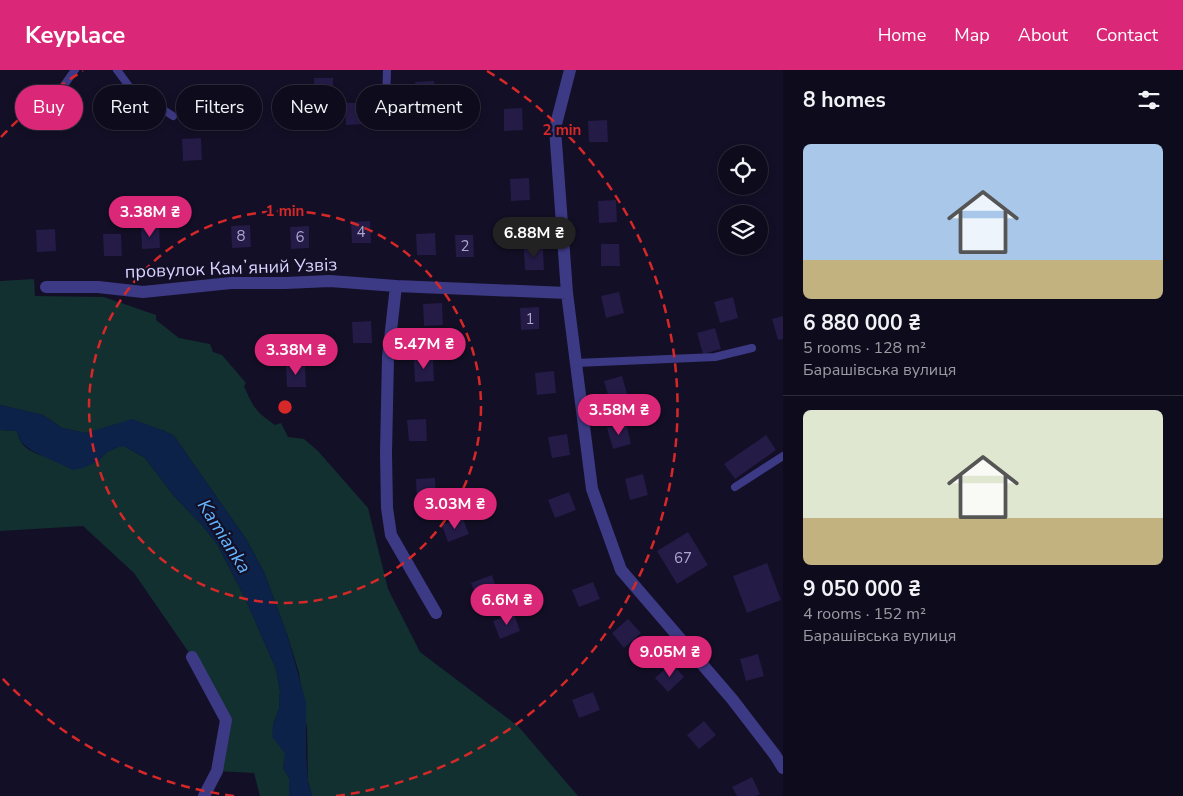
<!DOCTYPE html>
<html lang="en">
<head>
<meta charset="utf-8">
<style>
  body { margin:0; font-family:"Nunito Sans",sans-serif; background:#171425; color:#f1f3f6; height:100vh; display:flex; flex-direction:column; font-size:19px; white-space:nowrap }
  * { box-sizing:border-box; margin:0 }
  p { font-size:16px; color:#9b9ba3 }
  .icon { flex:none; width:28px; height:28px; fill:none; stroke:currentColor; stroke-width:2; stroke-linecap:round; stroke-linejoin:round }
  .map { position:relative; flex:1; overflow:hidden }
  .details { display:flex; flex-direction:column; background:#0e0b1c; width:400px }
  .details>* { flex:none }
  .guide { position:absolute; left:15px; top:15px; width:475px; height:45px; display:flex; gap:10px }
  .controls { position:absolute; left:718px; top:75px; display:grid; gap:10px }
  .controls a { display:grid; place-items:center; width:50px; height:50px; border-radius:50%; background:#0e0b1c; box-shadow:0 2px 8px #0003,0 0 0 1px #2e2b3b; font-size:25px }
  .price { position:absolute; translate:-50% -42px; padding:0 11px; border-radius:18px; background:#db2777; color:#fff; font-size:16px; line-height:32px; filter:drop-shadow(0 1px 2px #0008) }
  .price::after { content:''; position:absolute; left:50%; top:30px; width:15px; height:11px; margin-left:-8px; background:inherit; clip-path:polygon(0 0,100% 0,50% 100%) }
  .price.selected { background:#222; color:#fff }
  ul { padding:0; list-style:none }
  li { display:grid; align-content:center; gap:10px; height:265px; padding:0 20px }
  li+li { border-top:1px solid #2e2b3b }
  li span { display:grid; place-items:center; height:155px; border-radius:8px; color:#555 }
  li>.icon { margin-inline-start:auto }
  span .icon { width:90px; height:90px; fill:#fffc; stroke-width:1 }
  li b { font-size:21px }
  h2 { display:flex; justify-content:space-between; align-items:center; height:60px; padding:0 20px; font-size:21px }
  .chip { padding:0 18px; border-radius:22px; background:#0e0b1c; box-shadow:0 2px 8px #0003,0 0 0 1px #2e2b3b; font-size:18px; line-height:45px }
  .chip.selected { background:#db2777; color:#fff }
  header { display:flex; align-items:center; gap:30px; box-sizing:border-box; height:70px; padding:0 25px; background:#db2777; color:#fff }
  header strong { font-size:24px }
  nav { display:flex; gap:28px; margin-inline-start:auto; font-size:18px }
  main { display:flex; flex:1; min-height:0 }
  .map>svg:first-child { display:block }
  .green { fill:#12302f }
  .water { fill:#0c2248 }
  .building { fill:#241b47 }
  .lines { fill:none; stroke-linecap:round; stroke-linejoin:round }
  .lane { stroke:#3d3a85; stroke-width:8 }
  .street { stroke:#3d3a85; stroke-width:12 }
  .ring { fill:none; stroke:#d62828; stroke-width:2.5; stroke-dasharray:9 6 }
  .labels { text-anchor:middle; stroke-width:4.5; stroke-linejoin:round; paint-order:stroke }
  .number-label { font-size:15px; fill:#aca6d1 }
  .street-label { font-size:18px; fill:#d9d4ff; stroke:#130f26 }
  .water-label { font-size:19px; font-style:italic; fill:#62b6ff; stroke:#130f26 }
  .centre { fill:#d62828; stroke:#130f26; stroke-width:2.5 }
  .ring-label { font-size:15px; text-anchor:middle; font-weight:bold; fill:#d62828; stroke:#130f26; stroke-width:4.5; stroke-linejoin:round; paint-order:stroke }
</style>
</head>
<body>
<header>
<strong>Keyplace</strong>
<nav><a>Home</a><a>Map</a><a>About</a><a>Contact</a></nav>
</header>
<main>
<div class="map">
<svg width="783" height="726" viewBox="0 0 783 726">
  <rect width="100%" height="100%" fill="#130f26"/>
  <path class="green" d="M34,209L35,226L104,227L156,245V250L179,268L210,274L213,282L222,285L246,313L244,316C253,337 256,342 275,355L281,353L288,367L304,369L318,381L368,438L388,519L420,582L518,656L578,726H312L308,711L307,658L299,603L287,564L264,502L246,469L174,366L165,361L150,357H114L86,363L62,358L43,345L0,335V211Z
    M0,360L17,361C18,364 19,369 21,372C34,392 76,390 98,391L107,382L118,377H126L145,388L174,426L201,454L217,474L246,530L276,599L280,621L279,639L273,654L286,683L283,698L289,708V726H260L254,703L217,701L226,650L192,587L134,503L83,456L0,461Z"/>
  <path class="water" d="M0,335L43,345L62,358L86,363L132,349L165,361L174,366L246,469L264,502L287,564L306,632V684L308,711L312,726H289V708L283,698L285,683L272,667L273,654L279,639L280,621L276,599L246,530L217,474L201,454L174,426L145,388L126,377H118L107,382L98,391L83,398L73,400L32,381L21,372L17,361L0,360Z"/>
  <path class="building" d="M314,8H333V30H314Z
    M434,11L435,33L416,34L415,12Z
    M345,33H364L365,54L346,55Z
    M522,38L523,60L504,61V39Z
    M607,50L608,72H589L588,51Z
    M201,68L202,90L183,91L182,69Z
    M529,108L530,130L511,131L510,109Z
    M616,130L617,152L599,153L598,131Z
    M370,151L371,173H352L351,152Z
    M250,155L251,177L232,178L231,156Z
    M159,156L160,178L142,179L141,157Z
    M309,156V178L291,179L290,157Z
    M55,159L56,181L37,182L36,160Z
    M435,163L436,185H417L416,164Z
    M103,164H121L122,186H104Z
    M455,165H473L474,187H456Z
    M601,174H619L620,196H601Z
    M543,178L544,200H525L524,179Z
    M619,222L624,243L606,248L601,226Z
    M733,227L738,248L720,253L714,232Z
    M442,233L443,255L424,256L423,234Z
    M539,237V259L521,260L520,238Z
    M783,246V269L778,270L772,249Z
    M371,251L372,273H353L352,252Z
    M715,258L721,279L703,284L697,263Z
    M433,289L434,311L415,312L414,290Z
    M286,295H305L306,317H287Z
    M554,301L556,323L537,325L535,303Z
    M622,306L628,327L610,332L604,311Z
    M426,349L427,371H409L407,350Z
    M626,353L631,374L613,379L607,358Z
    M567,364L570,385L552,388L548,367Z
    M766,365L776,380L735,409L724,394Z
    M643,404L648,425L630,430L625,409Z
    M435,408L436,430L417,431L416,409Z
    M569,422L576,440L555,448L548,430Z
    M462,447L469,464L448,472L442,455Z
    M688,462L708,495L677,514L657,481Z
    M767,493L781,530L747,543L733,506Z
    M492,505L498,523L478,530L471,513Z
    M593,512L600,529L579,537L572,520Z
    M514,544L520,561L500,569L493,551Z
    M628,549L641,563L624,578L612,563Z
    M758,584L764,606L746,611L740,589Z
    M672,593L684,607L668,622L655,608Z
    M593,622L600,640L579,648L572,630Z
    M704,651L716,665L699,679L687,665Z
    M752,707L760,724L756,726H737L732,717Z"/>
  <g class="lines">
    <path class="lane" d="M117,0L131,19L173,46
      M62,18L75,0
      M386,33L387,0
      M576,293L715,287L752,278
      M735,417L783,386"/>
    <path class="street" d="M570,0L555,58L567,223L592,419L621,500L732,629L775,685L783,698
      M396,216L388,287L386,383L387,438L391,465L436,543
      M46,217H98L143,222L231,213H285L330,211L396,216L567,223
      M192,587L226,650L217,701L204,726"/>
  </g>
  <g class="ring">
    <circle cx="285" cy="337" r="196"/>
    <path d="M234 726A392 392 0 0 1 1 607M1 67A392 392 0 0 1 83 1M487 1A392 392 0 0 1 336 726"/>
  </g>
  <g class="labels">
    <g class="number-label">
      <text x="361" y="167">4</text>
      <text x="241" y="171">8</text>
      <text x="300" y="172">6</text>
      <text x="465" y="181">2</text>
      <text x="530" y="254">1</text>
      <text x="683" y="493">67</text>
    </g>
    <g class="street-label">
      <text transform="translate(231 198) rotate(-2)" y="6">провулок Камʼяний Узвіз</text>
    </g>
    <g class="water-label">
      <text transform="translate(225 466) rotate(58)" y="7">Kamianka</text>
    </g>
  </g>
  <circle cx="285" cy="337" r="8" class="centre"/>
  <g class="ring-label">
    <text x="562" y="65">2 min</text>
    <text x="285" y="146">1 min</text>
  </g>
</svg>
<div class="controls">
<a><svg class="icon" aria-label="locate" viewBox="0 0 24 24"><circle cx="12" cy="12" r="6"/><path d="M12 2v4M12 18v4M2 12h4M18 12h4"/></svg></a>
<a><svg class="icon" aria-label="layers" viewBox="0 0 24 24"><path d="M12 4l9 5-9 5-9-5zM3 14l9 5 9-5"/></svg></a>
</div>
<b class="price" style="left:150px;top:168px">3.38M ₴</b>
<b class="price selected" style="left:534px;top:189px">6.88M ₴</b>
<b class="price" style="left:424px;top:300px">5.47M ₴</b>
<b class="price" style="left:296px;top:306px">3.38M ₴</b>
<b class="price" style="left:619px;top:366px">3.58M ₴</b>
<b class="price" style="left:455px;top:460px">3.03M ₴</b>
<b class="price" style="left:507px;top:556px">6.6M ₴</b>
<b class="price" style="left:670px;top:608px">9.05M ₴</b>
<div class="guide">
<a class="chip selected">Buy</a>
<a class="chip">Rent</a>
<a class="chip">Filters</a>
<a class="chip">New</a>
<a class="chip">Apartment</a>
</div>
</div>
<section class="details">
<h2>8 homes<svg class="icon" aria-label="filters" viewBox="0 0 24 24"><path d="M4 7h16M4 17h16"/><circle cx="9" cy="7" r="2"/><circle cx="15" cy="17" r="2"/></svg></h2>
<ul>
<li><span style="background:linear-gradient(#a9c7e8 75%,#c2b280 0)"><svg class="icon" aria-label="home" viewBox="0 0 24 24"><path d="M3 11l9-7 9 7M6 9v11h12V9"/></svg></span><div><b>6 880 000 ₴</b><p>5 rooms · 128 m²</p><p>Барашівська вулиця</p></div></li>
<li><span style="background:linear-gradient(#dfe7d0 70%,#c2b280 0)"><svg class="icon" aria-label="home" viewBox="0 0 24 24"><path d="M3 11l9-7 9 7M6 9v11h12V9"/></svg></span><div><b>9 050 000 ₴</b><p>4 rooms · 152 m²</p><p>Барашівська вулиця</p></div></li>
</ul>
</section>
</main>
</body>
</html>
